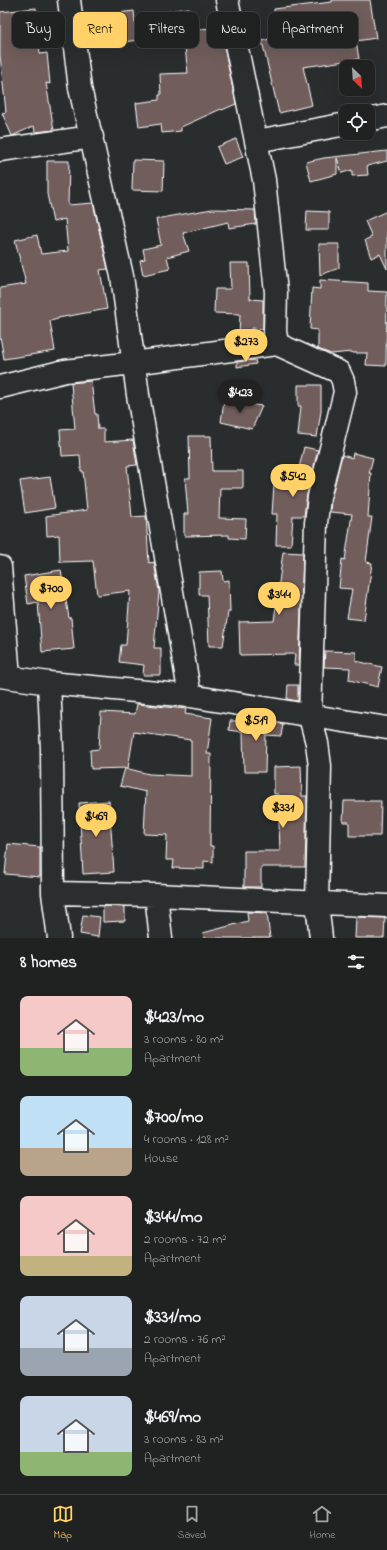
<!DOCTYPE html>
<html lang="en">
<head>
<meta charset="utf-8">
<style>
  body { margin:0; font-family:"Indie Flower",sans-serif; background:#2d2f2f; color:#f1f3f6; height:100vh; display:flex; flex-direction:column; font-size:15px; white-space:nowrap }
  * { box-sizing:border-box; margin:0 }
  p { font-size:13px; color:#a2a4a5 }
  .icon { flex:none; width:22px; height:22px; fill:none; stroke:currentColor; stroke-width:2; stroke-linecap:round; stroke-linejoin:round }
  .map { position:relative; height:938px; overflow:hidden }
  .details { display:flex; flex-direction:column; background:#202222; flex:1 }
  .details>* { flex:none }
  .top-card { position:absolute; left:12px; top:12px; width:363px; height:36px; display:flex; gap:8px }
  .needle { width:26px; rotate:155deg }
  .fabs { position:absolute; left:339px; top:60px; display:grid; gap:8px }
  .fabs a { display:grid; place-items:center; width:36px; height:36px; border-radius:8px; background:#202222; box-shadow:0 4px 16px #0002,0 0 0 1px #3d3f40; font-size:20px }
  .price { position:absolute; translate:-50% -34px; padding:0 9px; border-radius:14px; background:#ffd166; color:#111; font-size:13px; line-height:26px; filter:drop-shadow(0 1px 2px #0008) }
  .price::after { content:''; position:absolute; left:50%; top:24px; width:12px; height:9px; margin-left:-6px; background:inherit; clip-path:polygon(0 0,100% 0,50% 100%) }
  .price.active { background:#222; color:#fff }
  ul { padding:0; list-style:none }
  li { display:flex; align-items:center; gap:12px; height:100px; padding:0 20px }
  li span { display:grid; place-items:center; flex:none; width:112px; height:80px; border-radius:8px; color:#555 }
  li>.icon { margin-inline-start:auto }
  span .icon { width:48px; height:48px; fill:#fffc; stroke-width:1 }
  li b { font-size:17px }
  h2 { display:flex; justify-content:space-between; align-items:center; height:48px; padding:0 20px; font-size:17px }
  .tag { padding:0 14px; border-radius:8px; background:#202222; box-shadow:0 4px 16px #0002,0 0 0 1px #3d3f40; font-size:14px; line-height:36px }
  .tag.active { background:#ffd166; color:#111 }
  .tab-bar { display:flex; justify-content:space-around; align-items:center; height:56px; border-top:1px solid #3d3f40; background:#202222; font-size:11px; color:#a2a4a5 }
  .tab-bar a { display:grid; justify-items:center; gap:2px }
  .tab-bar .active { color:#ffd166 }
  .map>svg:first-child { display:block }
  .building { fill:#705d5c; stroke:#fff }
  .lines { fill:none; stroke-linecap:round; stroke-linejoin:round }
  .minor-casing { stroke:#fff; stroke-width:25 }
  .minor { stroke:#2a2d2e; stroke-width:22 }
</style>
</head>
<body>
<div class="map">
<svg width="387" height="938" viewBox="0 0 387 938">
  <rect width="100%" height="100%" fill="#2a2d2e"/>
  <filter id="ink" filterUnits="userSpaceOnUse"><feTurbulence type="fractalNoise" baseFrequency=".025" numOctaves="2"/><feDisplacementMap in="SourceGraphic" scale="8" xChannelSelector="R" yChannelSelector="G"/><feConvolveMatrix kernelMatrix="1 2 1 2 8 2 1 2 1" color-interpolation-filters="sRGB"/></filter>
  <g filter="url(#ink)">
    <path class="building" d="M332,0H370L376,38L356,41L359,59L303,67L312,105L279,113L262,41L277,37L274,9L332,2Z
      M36,8L40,54L47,53L50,84L46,83L54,130L35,132L34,126L12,136L2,113L6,112L0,55V12Z
      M189,8L192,30L220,27L236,104L222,110L221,109L181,127V131L162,133L161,124L139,127L136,103L159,100V95H161L160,74L188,73L184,39L140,46L139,40L106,44L102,15L134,11L135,22L169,18L168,11Z
      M236,139L243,157L224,164L217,147Z
      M387,151V161L367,166L368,175L352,176V170L342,173L337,158V174L311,181L306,162L324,158Z
      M133,160L164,161L163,191L132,190Z
      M47,161H69L68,205L93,203L108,269L100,270L107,309L58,318V319L50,321L55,351L4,359L0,336V288L26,284L15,240L37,235L41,254L68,251L65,219L53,222L47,194Z
      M212,209L255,210L256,224L229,228L228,222L183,233L189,251L167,257L170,269L143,275L140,260L145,259L143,249L161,245L156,219Z
      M307,211L329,212V230H306Z
      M387,211V269L380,254L371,258L365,240L372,237L365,221Z
      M319,244H339V268L320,275Z
      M230,263H249L250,299L263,300V329L252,328V335L239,336L240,314L214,313L215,289H231Z
      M320,280L368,283V291L387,292L386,366L366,365L367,353H353L352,352L331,354L318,349V330L310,329L312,288L320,289Z
      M255,360L256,364L237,367V362Z
      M91,381L95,414H97L98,429H104V442L133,440L137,465L127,466L132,517L146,516L149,563L154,562L159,591L154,648H161V675H143L144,665L119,662L121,645H126L130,591L97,595L93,561L60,562L59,535L47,536L46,516L87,510L83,471H81L80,455L62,456L60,430L75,429L71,383Z
      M298,385H321V411L317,437L298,435L301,406H298Z
      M224,401L262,406L252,429L221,422Z
      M189,436H211L212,471H243V488H220L219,518L246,519L245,539L229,538V535L184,536V514H188L185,478H190Z
      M304,447L318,450L307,494L304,516H293L291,545H276L277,514H272L274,484L295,485Z
      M353,453L373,458L369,473H371L368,517H372L366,562L372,563L364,620L347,618L352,589L339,588L342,559L345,560L352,514L330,512L331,499L342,455L352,458Z
      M50,477L55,508L25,513L20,481Z
      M283,552L303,553L299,665H294L295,654L240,655L239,622L274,621Z
      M61,570L69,618H71L74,649L42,652L38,602L28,604L24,576Z
      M222,571L223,581L229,580L230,612H228L223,646H209L207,595H199V572Z
      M325,651L356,652V661L382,667L378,687L349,680L350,668L324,667Z
      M288,685H298V701L287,699Z
      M137,704L186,709L185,714L212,718L207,754H211L210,846H213V862L204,861V869L173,868L174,860H166L167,835L144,834L146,792L120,786L125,768L149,774L191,776V740L134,732L128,768L91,769L90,750L99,749L101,712L135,714Z
      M261,720L283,724L281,736L266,735L265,772H244L243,732L229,730L230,721Z
      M301,766L302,796H307L305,867H261V887H244V851H280L278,794H274V767Z
      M109,801L114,872L83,874L79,803Z
      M344,801H381L380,836H349V822H343Z
      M8,844L40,847V877L5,874Z
      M103,906L125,907V921L103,922Z
      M247,912L267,913L270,938H204L203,933L248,921Z
      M83,915L100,917L98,937L80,934Z
      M356,917L385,918L384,938H355Z"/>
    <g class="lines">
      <defs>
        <path id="minor" d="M69,0L80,88L122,276L138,395L190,696
          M227,0L264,180L276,292L275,331L277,344L339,372L343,381L345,392L319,497L316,523L310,717L317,743L320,766L317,903L321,938
          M368,120L387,116
          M257,141L346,124
          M0,150L92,137
          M0,387L65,371L133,363L277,344
          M0,567L9,677
          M0,676L49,683L190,696L387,728
          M49,683L52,749L53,893L59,938
          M53,893L156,895L387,906
          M156,895L161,938"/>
      </defs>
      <use href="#minor" class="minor-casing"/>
      <use href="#minor" class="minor"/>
    </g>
  </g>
</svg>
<div class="fabs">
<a><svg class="needle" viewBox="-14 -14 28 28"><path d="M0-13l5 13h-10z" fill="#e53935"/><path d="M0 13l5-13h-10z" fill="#a2a4a5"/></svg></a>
<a><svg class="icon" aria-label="locate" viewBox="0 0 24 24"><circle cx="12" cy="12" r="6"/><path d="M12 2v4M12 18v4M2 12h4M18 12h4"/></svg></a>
</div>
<b class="price" style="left:246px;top:363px">$273</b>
<b class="price active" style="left:240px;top:414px">$423</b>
<b class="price" style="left:293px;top:498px">$542</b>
<b class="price" style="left:51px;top:610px">$700</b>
<b class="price" style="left:279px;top:616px">$344</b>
<b class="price" style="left:256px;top:742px">$519</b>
<b class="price" style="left:283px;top:829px">$331</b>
<b class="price" style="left:96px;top:838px">$469</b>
<div class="top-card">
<a class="tag">Buy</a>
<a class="tag active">Rent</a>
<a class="tag">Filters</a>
<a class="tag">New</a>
<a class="tag">Apartment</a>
</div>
</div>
<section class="details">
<h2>8 homes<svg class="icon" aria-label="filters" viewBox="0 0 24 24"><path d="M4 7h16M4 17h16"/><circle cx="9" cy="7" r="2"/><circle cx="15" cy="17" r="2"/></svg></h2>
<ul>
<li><span style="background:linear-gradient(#f6c9c9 65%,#8fb573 0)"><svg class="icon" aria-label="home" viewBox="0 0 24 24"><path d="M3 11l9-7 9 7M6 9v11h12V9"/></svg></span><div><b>$423/mo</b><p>3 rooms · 80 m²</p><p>Apartment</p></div></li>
<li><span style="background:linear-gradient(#bfe0f5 65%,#b9a48a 0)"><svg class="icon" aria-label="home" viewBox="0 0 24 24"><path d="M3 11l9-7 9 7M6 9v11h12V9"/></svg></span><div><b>$700/mo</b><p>4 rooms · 128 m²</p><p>House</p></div></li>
<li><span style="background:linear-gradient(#f6c9c9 75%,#c2b280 0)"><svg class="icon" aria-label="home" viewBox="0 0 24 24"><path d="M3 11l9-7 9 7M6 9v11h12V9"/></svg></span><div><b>$344/mo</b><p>2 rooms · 72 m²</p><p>Apartment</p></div></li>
<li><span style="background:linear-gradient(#c9d6e8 65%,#9aa5b1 0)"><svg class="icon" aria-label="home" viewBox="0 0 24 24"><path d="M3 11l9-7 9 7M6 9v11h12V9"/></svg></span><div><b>$331/mo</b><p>2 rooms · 76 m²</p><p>Apartment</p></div></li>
<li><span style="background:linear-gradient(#c9d6e8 70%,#8fb573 0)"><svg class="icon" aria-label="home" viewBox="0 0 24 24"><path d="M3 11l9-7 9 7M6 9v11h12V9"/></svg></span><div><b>$469/mo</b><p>3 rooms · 83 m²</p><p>Apartment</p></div></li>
</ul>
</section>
<nav class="tab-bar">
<a class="active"><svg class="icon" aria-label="map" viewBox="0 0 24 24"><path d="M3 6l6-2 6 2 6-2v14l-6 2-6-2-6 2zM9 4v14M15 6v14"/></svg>Map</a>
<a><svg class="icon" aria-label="saved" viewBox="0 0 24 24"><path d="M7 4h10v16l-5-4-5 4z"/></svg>Saved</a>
<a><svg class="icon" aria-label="home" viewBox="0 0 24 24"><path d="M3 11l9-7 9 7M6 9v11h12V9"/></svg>Home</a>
</nav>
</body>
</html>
